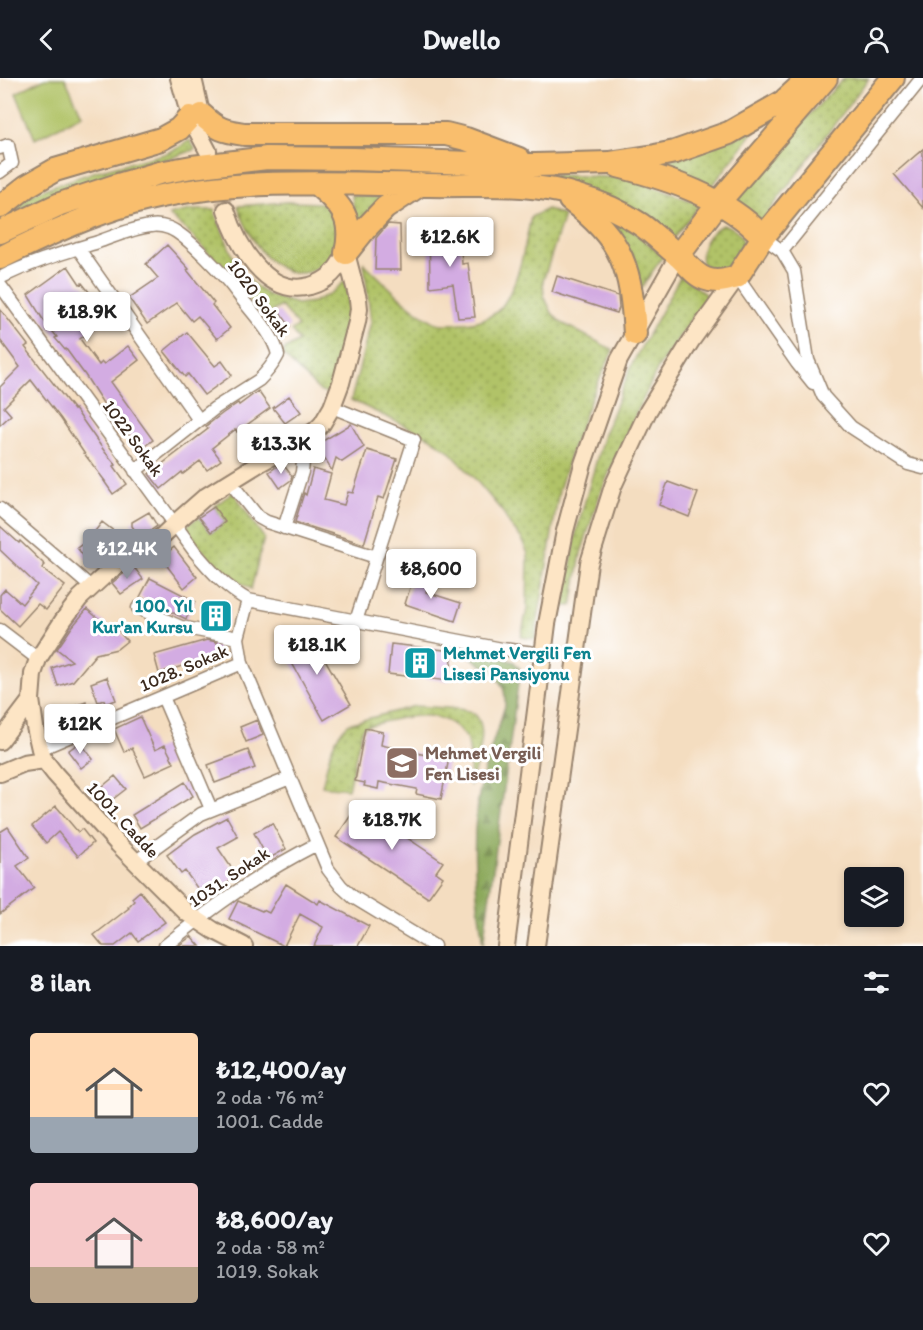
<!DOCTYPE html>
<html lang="tr">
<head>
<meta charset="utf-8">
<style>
  body { margin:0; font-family:Itim,sans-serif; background:#20242c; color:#f1f3f6; height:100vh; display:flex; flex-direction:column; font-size:22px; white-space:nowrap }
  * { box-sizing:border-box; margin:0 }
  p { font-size:20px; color:#9ea1a6 }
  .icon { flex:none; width:33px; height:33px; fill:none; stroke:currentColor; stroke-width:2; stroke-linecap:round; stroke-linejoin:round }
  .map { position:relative; height:868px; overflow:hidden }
  .side { display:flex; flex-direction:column; background:#171b24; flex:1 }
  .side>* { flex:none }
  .fabs { position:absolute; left:844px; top:789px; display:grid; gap:12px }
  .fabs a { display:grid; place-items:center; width:60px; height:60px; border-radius:6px; background:#171b24; box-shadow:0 3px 9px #0003; font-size:30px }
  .price { position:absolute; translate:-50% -51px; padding:0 14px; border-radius:6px; background:#fff; color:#222; font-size:20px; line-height:39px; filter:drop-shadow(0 2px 3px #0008) }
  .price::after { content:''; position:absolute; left:50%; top:36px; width:18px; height:14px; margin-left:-9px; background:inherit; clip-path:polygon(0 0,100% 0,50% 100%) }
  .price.active { background:#8c9099; color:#fff }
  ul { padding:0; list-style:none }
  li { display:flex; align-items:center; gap:18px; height:150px; padding:0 30px }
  li span { display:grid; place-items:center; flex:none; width:168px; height:120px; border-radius:6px; color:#555 }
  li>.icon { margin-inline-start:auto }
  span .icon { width:72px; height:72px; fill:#fffc; stroke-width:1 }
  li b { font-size:26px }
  h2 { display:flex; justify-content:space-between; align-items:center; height:72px; padding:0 30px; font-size:26px }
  header { display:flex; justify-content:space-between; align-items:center; height:78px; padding:0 30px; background:#171b24; font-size:27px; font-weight:700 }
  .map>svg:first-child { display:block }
  .grass { fill:url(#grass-dots); stroke:#767642; stroke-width:1.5 }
  .forest { fill:url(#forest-firs); stroke:#646a3d; stroke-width:1.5 }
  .pitch { fill:#b1c367; stroke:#767642; stroke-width:1.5 }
  .building { fill:#d3ace2 }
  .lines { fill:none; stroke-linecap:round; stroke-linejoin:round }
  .secondary-tunnel { stroke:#cfb9a0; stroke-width:16; stroke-dasharray:16 8; stroke-linecap:butt }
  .street-casing { stroke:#98846f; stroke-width:15 }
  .secondary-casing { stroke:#98846f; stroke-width:20 }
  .highway-casing { stroke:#98846f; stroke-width:26 }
  .street { stroke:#fff; stroke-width:12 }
  .secondary { stroke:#fde5c5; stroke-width:16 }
  .highway { stroke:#f9be6d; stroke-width:22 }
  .labels { text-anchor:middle; stroke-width:6; stroke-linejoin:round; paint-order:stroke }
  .street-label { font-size:18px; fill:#3b2a1e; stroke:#fff }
  .culture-label { font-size:18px; font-weight:bold; fill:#0d838f; stroke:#fff; text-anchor:end }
  .education-label { font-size:18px; font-weight:bold; fill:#785e54; stroke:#fff; text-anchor:start }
</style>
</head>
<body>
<header><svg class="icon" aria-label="back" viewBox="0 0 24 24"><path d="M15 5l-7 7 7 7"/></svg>Dwello<svg class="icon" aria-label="person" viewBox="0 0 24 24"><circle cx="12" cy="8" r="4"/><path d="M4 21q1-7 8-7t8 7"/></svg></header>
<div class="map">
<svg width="923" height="868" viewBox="0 0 923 868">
  <defs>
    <pattern id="grass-dots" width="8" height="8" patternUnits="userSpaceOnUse" patternTransform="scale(1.5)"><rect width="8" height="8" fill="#b1c367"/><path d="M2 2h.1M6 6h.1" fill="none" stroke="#919f54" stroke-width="1.8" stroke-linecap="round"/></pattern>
    <pattern id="forest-firs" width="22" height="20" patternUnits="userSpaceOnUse" patternTransform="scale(1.5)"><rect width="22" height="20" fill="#8ca95c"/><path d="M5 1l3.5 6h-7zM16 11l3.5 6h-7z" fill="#748a4b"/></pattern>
  </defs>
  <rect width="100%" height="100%" fill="#fff"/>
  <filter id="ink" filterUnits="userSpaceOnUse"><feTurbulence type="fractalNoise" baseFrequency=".0167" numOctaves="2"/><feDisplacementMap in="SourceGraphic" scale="12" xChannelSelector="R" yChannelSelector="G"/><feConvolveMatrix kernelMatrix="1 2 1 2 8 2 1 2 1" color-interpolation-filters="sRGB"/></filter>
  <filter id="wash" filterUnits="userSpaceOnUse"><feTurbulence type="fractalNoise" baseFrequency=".008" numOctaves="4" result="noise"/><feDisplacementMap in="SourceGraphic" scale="24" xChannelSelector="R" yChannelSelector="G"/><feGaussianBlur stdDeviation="1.35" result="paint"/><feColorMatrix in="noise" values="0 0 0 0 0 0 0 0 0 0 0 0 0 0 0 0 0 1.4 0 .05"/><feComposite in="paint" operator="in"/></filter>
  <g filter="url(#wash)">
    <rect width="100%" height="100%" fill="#f4ddc0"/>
    <path class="grass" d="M844,0H869L761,144L734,123L781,67Z
      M755,52L709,112L660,89L663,84Z
      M190,62L195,71C173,81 151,85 129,91C86,105 44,119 4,139L32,116L50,109L97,93L164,76L178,70Z
      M504,95L629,100L700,126L673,161Z
      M352,117L386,120L356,154Z
      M287,124L323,125C357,160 320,213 279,189C259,178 245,149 238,128Z
      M547,131L564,138L543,203L544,218L552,235L560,244L613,272L591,320L572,371L559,412L535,561L521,559L527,531L528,476L522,461L510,447L502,433L475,401L449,373L429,359L351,322L371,244L364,185C385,205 406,228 431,242C440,248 452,246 462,245C476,245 495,239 503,227C519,204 525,167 531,139Z
      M191,132H214L237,189L252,205L268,217L297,226L314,224L331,215L345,203C355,240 339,279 328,315L321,314L284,278V272L299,263L291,253L298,248L281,228L263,239C234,203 204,167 169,137Z
      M611,141L632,152L663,178L638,215L608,146Z
      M722,147C733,148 745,156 742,169C741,173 737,177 734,181C723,194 716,196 702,185C699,169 708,155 722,147Z
      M681,197L707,218L658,290L622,365L600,416L590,447L581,475L572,528H564L576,455L604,356L632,286Z
      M233,414L264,460L251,511C224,496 201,476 186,448L199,439L211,454L224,445L214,429Z
      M415,628C427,629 461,629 471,634C493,645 475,689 470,708C470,695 472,672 466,660C466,659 461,654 460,653C436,626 396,642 366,648L362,651L348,711L322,708C328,686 330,662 348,646Z"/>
    <path class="forest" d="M460,571L506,581L514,584L520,591L483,867C476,814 469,760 481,707C486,680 497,654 505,628C505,621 506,614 502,608C497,596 471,580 460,571Z"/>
    <path class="pitch" d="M45,0H65L82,37L35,61L16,15Z"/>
    <g id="blocks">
      <path class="building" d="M923,71V130L894,96Z
        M429,144H440V153L460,152L462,186L468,185L475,239L458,240L453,206L430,209Z
        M388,146L400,147L401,192H375L376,160Z
        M167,167L189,191L187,192L214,225L212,227L230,250L217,261L198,238L192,243L177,225L147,246L129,220L158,200L146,186Z
        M68,188L80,206L82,205L108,238L80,261L99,287L102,284L104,286L128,268L139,282L111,304L153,362L139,372L111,331L108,333L85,297L66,271L65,272L55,260L57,259L42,240L28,217Z
        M557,198L618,218L619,230L617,235L552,214Z
        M0,231L28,267L25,269L74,332L75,331L105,374L116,387L114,388L127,406L113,416L104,403H105L86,378L61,341L31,302L4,329L11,337L0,347V309L20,289L0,262Z
        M279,233L290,248L279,257L269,241Z
        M187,254L215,288L222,283L232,297L204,317L188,296L185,299L164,273Z
        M258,313L270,330L237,354L236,351L212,370L221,382L207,392L200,383L183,396L182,394L161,411L149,396L208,351L206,348L223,335L238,325L239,327Z
        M289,318L301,334L285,345L273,330Z
        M351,346L364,369L342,384L336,380L332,393L316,367Z
        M367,372L397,381L384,421L378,419L364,466L295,444L304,415L306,417L313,391L331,396L324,422L344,427L348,414L353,415Z
        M282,385L292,398L291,402L280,410L269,394Z
        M668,404L698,415L689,439L659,427Z
        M214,429L225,444L211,454L199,439Z
        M149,434L157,448L140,460L132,448V444Z
        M102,444L115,454L103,469L87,482L77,470L89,461Z
        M0,448L19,465L20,463L45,487L42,490L65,508L46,532L38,526L18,548L0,531V517L5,511L22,526L37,507L0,472Z
        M174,469L197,499L184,510L161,480Z
        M133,488L143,501L121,516L112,505Z
        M414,497L430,501L426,514L461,525L455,543L405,526Z
        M150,500L195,523L186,541L140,519Z
        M205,529L229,531L227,548L203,545Z
        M87,531L113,553L116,550L127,563L117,571L96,576L73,603L58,608L52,590L72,583L57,571L72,549Z
        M309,554L351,626L324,642L283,569Z
        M207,562L217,564L220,577L159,595L154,577Z
        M391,566L453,573L449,603L388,596Z
        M107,599L116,622L105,626L104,622L98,624L91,605Z
        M86,624L91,640L74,647L69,630Z
        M140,639L155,672L165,667L174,685L145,698L132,670L124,674L114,651Z
        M257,642L263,657L246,664L240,649Z
        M365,650L383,654L381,667L426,677L427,674L437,676V678L449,680L441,721L416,716L417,711L379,704L378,711L364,708L365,705L355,703Z
        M80,664L93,681L81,690L68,673Z
        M248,672L255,690L215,705L208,687Z
        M115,698L126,711L108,725L97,713Z
        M185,704L193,718L140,750L132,737Z
        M358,727L443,784L436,794L443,799L428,820L336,759Z
        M56,728L78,754L82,751L93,765L78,778L58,754L46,765L32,748Z
        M227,739L238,759L218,770L237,798L205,821L185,793L181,796L167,777L195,756Z
        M272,745L286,771L268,781L254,755Z
        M8,749L29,780L17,788L34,810L0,836V754Z
        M286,806L318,826L320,822L369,848L358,868H314L323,849L300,836L284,868L229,841L238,823L262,833L263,832L269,835Z
        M140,813L165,844L138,863L132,855L115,868H103L94,857L129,830L128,829L134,823L132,820Z
        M191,858L200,868H178L189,860Z"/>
    </g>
  </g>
  <g filter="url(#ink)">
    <use href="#blocks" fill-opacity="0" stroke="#98846f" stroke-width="1.5"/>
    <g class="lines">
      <path class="secondary-tunnel" d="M209,76L226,132"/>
      <defs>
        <path id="street" d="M0,70L8,67L12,85L0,94
          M763,159L782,173L794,193L808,282L823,318L851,349L908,386L923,390
          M78,170L199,342
          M782,173L922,0
          M737,199L797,285L813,305
          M0,200C31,184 66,174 98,164C115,158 133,150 151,148C157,147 163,148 169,150C187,157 226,199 238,216C250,232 274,256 278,277C273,287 267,294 259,302L215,330L135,393
          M0,207L195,474C211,493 226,510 248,522L502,571L543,576
          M332,329L414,362L356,543
          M230,404L258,439L267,444L376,479
          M0,431L91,509
          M284,450L302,394L303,384L300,363
          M248,522L238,560L242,585L328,791L341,808L353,819L434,868
          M138,530L181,549L238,560
          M0,552L38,581
          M163,619L211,731
          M40,671L242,585
          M135,784L201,736L290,700
          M165,868C215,827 260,795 317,766"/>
        <path id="secondary" d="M179,0L190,39L208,73
          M193,0L204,48
          M226,132C237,166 266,220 310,208C330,202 336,193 346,175
          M0,663L31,622
          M0,695L24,685L44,682
          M244,868L213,852L187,835L118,766L55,696L44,682L40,671L35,649L31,622L33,596L38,581L64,541L80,520L105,497L122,483L161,459L181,440L205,419L260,385L300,363L316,352L322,346L332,329L341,305L357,244L359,231L358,221L346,175
          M506,868L547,546L565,453L583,386L619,282L678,178
          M536,868L589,485L613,408L648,333L691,263L737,199"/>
        <path id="highway" d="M202,37C217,51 223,53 244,56H446L466,61L519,81
          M618,88C669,101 726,119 763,159
          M316,106C342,127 354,141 346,175
          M570,122C624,162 631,191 635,256
          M0,129L27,108L55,92L161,61L179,51L190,39
          M0,154L60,126L118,107L159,95L192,89L267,80L354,81L535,87L609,85L655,78L675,74L729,55L783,24L809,0
          M346,175L366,150L385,130L421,106
          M678,178L718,125L826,0
          M0,180C47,156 97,133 148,121C237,100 337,105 429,107C477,108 531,103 578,118C599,124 621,133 640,146C652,154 663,165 675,175C685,183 694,197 706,201C716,205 726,202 737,199L763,159L893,0"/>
      </defs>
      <use href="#street" class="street-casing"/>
      <use href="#secondary" class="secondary-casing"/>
      <use href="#highway" class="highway-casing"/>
      <use href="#street" class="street"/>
      <use href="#secondary" class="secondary"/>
      <use href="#highway" class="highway"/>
    </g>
  </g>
  <defs>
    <symbol id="building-square" viewBox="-11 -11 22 22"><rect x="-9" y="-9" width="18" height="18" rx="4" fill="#0f9aa8" stroke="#fff"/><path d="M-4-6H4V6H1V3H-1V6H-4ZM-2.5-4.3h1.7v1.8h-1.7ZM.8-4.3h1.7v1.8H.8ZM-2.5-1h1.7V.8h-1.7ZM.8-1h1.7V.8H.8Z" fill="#fff"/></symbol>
    <symbol id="school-square" viewBox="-11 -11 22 22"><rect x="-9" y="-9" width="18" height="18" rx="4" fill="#8d6e63" stroke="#fff"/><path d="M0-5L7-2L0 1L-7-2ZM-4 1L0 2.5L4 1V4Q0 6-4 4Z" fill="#fff"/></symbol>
  </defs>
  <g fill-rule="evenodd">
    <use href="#building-square" x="197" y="519" width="38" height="38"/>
    <use href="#building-square" x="401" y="566" width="38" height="38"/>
    <use href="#school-square" x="383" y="666" width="38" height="38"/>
  </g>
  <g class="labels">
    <g class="street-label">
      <text transform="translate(259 220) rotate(53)" y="6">1020 Sokak</text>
      <text transform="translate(133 360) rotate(54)" y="6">1022 Sokak</text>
      <text transform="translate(184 590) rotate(-23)" y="6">1028. Sokak</text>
      <text transform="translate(123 742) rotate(47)" y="6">1001. Cadde</text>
      <text transform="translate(229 799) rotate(-34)" y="6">1031. Sokak</text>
    </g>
    <g class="culture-label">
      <text x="193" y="534">100. Yıl<tspan x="193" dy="21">Kur'an Kursu</tspan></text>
      <text x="443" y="581" text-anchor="start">Mehmet Vergili Fen<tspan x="443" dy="21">Lisesi Pansiyonu</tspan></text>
    </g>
    <g class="education-label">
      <text x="425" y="681">Mehmet Vergili<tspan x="425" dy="21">Fen Lisesi</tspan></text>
    </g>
  </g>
</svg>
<div class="fabs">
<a><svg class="icon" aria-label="layers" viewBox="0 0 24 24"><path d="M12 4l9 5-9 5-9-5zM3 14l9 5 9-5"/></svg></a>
</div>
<b class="price" style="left:450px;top:190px">₺12.6K</b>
<b class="price" style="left:87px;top:265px">₺18.9K</b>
<b class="price" style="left:281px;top:397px">₺13.3K</b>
<b class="price active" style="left:127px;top:502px">₺12.4K</b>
<b class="price" style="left:431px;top:522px">₺8,600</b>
<b class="price" style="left:317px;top:598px">₺18.1K</b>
<b class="price" style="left:80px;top:677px">₺12K</b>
<b class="price" style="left:392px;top:773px">₺18.7K</b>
</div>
<section class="side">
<h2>8 ilan<svg class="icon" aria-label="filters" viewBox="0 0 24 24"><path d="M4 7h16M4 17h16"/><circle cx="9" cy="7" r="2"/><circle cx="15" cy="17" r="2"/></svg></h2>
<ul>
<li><span style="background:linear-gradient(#ffd9b3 70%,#9aa5b1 0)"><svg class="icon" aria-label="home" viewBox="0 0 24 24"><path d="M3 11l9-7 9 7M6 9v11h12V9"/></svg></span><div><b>₺12,400/ay</b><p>2 oda · 76 m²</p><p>1001. Cadde</p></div><svg class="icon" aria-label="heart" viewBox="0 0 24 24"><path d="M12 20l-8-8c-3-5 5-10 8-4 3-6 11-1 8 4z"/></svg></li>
<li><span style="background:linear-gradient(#f6c9c9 70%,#b9a48a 0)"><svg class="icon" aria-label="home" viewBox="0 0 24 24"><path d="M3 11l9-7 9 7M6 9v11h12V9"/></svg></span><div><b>₺8,600/ay</b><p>2 oda · 58 m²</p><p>1019. Sokak</p></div><svg class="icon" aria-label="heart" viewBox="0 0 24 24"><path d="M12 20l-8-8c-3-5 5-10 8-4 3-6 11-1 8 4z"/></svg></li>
</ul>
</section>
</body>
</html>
